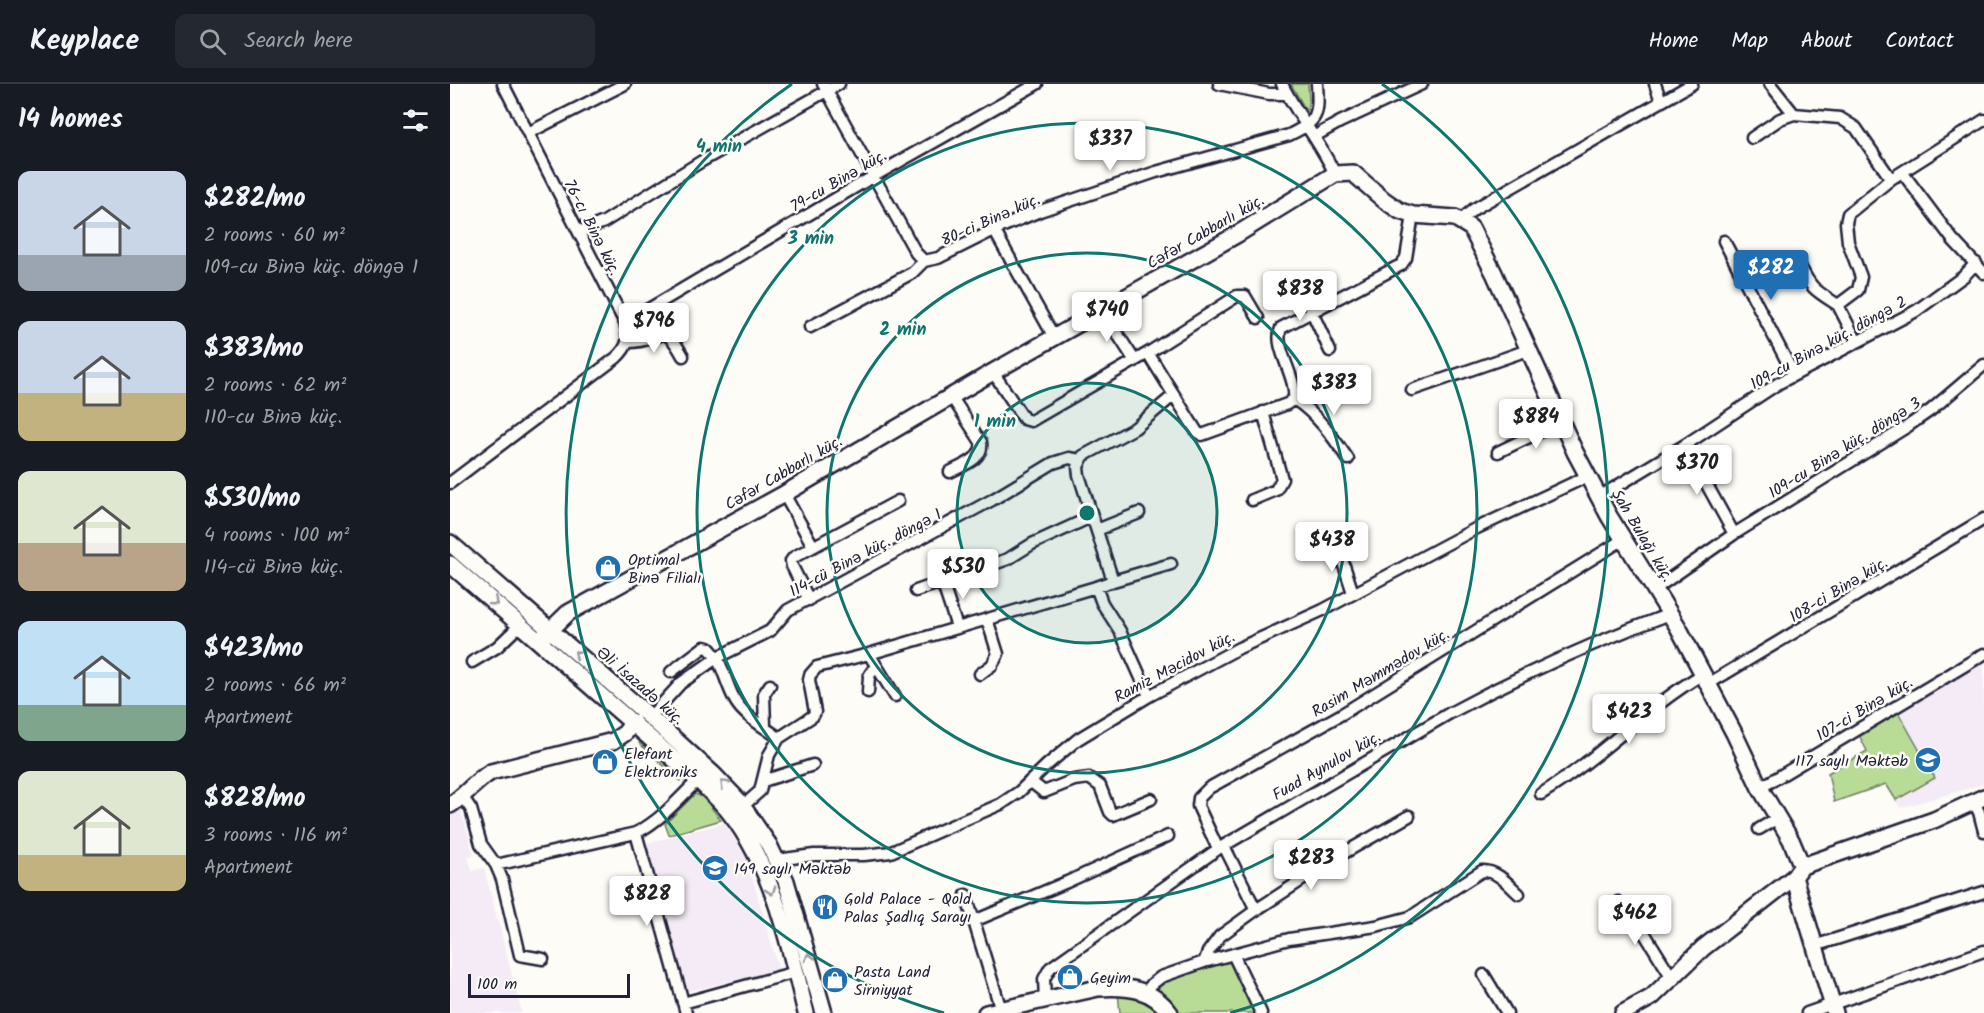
<!DOCTYPE html>
<html lang="en">
<head>
<meta charset="utf-8">
<style>
  body { margin:0; font-family:Kalam,sans-serif; background:#242831; color:#f1f3f6; height:100vh; display:flex; flex-direction:column; font-size:22px; white-space:nowrap }
  * { box-sizing:border-box; margin:0 }
  p { font-size:20px; color:#9ea1a6 }
  .icon { flex:none; width:33px; height:33px; fill:none; stroke:currentColor; stroke-width:2; stroke-linecap:round; stroke-linejoin:round }
  .map { position:relative; flex:1; overflow:hidden }
  .panel { display:flex; flex-direction:column; background:#171b24; width:450px }
  .panel>* { flex:none }
  .scale { position:absolute; left:18px; bottom:15px; width:162px; box-sizing:border-box; padding-left:6px; border:3px solid #22223b; border-top:0; font-size:16px; line-height:21px; white-space:nowrap; color:#22223b; -webkit-text-stroke:4px #fdfcf7; paint-order:stroke }
  .price { position:absolute; translate:-50% -51px; padding:0 14px; border-radius:6px; background:#fff; color:#222; font-size:20px; line-height:39px; filter:drop-shadow(0 2px 3px #0008) }
  .price::after { content:''; position:absolute; left:50%; top:36px; width:18px; height:14px; margin-left:-9px; background:inherit; clip-path:polygon(0 0,100% 0,50% 100%) }
  .price.on { background:#1f6fb2; color:#fff }
  ul { padding:0; list-style:none }
  li { display:flex; align-items:center; gap:18px; height:150px; padding:0 18px }
  li span { display:grid; place-items:center; flex:none; width:168px; height:120px; border-radius:12px; color:#555 }
  li>.icon { margin-inline-start:auto }
  span .icon { width:72px; height:72px; fill:#fffc; stroke-width:1 }
  li b { font-size:26px }
  h2 { display:flex; justify-content:space-between; align-items:center; height:72px; padding:0 18px; font-size:26px }
  header { display:flex; align-items:center; gap:36px; box-sizing:border-box; height:84px; padding:0 30px; background:#171b24; border-bottom:2px solid #363941 }
  header strong { font-size:28px }
  nav { display:flex; gap:33px; margin-inline-start:auto; font-size:21px }
  .search { width:420px; height:54px; background:#242831; display:flex; align-items:center; gap:15px; box-sizing:border-box; padding:0 21px; border-radius:12px; color:#9ea1a6; font-size:22px }
  main { display:flex; flex:1; min-height:0 }
  .map>svg:first-child { display:block }
  .built { fill:#f5ebf6 }
  .green { fill:#b8db96; stroke:#6d7e68; stroke-width:1.5 }
  .lines { fill:none; stroke-linecap:round; stroke-linejoin:round }
  .street-casing { stroke:#22223b; stroke-width:15 }
  .secondary-casing { stroke:#22223b; stroke-width:20 }
  .street { stroke:#fdfcf7; stroke-width:10 }
  .secondary { stroke:#fdfcf7; stroke-width:15 }
  .oneway { stroke:#9a9aa2 }
  .ring { fill:none; stroke:#0f766e; stroke-width:3 }
  .labels { text-anchor:middle; stroke-width:5; stroke-linejoin:round; paint-order:stroke }
  .street-label { font-size:16px; fill:#22223b; stroke:#fdfcf7 }
  .poi-label { font-size:16px; fill:#22223b; stroke:#fdfcf7; text-anchor:start }
  .centre { fill:#0f766e; stroke:#fdfcf7; stroke-width:3 }
  .ring-label { font-size:18px; text-anchor:middle; font-weight:bold; fill:#0f766e; stroke:#fdfcf7; stroke-width:5; stroke-linejoin:round; paint-order:stroke }
</style>
</head>
<body>
<header>
<strong>Keyplace</strong>
<div class="search"><svg class="icon" aria-label="search" viewBox="0 0 24 24"><circle cx="10" cy="10" r="6"/><path d="M15 15l6 6"/></svg>Search here</div>
<nav><a>Home</a><a>Map</a><a>About</a><a>Contact</a></nav>
</header>
<main>
<section class="panel">
<h2>14 homes<svg class="icon" aria-label="filters" viewBox="0 0 24 24"><path d="M4 7h16M4 17h16"/><circle cx="9" cy="7" r="2"/><circle cx="15" cy="17" r="2"/></svg></h2>
<ul>
<li><span style="background:linear-gradient(#c9d6e8 70%,#9aa5b1 0)"><svg class="icon" aria-label="home" viewBox="0 0 24 24"><path d="M3 11l9-7 9 7M6 9v11h12V9"/></svg></span><div><b>$282/mo</b><p>2 rooms · 60 m²</p><p>109-cu Binə küç. döngə 1</p></div></li>
<li><span style="background:linear-gradient(#c9d6e8 60%,#c2b280 0)"><svg class="icon" aria-label="home" viewBox="0 0 24 24"><path d="M3 11l9-7 9 7M6 9v11h12V9"/></svg></span><div><b>$383/mo</b><p>2 rooms · 62 m²</p><p>110-cu Binə küç.</p></div></li>
<li><span style="background:linear-gradient(#dfe7d0 60%,#b9a48a 0)"><svg class="icon" aria-label="home" viewBox="0 0 24 24"><path d="M3 11l9-7 9 7M6 9v11h12V9"/></svg></span><div><b>$530/mo</b><p>4 rooms · 100 m²</p><p>114-cü Binə küç.</p></div></li>
<li><span style="background:linear-gradient(#bfe0f5 70%,#7fa58c 0)"><svg class="icon" aria-label="home" viewBox="0 0 24 24"><path d="M3 11l9-7 9 7M6 9v11h12V9"/></svg></span><div><b>$423/mo</b><p>2 rooms · 66 m²</p><p>Apartment</p></div></li>
<li><span style="background:linear-gradient(#dfe7d0 70%,#c2b280 0)"><svg class="icon" aria-label="home" viewBox="0 0 24 24"><path d="M3 11l9-7 9 7M6 9v11h12V9"/></svg></span><div><b>$828/mo</b><p>3 rooms · 116 m²</p><p>Apartment</p></div></li>
</ul>
</section>
<div class="map">
<svg width="1534" height="929" viewBox="0 0 1534 929">
  <rect width="100%" height="100%" fill="#fdfcf7"/>
  <filter id="ink" filterUnits="userSpaceOnUse"><feTurbulence type="fractalNoise" baseFrequency=".0167" numOctaves="2"/><feDisplacementMap in="SourceGraphic" scale="12" xChannelSelector="R" yChannelSelector="G"/><feConvolveMatrix kernelMatrix="1 2 1 2 8 2 1 2 1" color-interpolation-filters="sRGB"/></filter>
  <g filter="url(#ink)">
    <path class="built" d="M1534,578V700L1450,724L1409,651Z
      M10,723L24,771L18,773L22,787L34,784L72,929H0V725Z
      M274,739L297,775L329,886L234,908L194,760Z"/>
    <path class="green" d="M841,0H858L859,16L857,28Z
      M1448,628L1485,694L1446,716L1436,700L1384,718L1378,689L1417,667L1409,651Z
      M192,657L234,693L230,697L189,659Z
      M245,710L253,713L271,736L219,751L215,740Z
      M779,877L804,929H726L704,906C725,888 753,884 779,877Z
      M668,909C686,911 700,914 711,929H670Z"/>
    <g class="lines">
      <defs>
        <path id="street" d="M373,0L466,169L474,177
          M769,0L819,10H837
          M832,0C847,31 870,58 885,90
          M1205,0L1211,17
          M1320,0L1344,30
          M78,49L175,0
          M865,52L890,38L972,0
          M1302,54L1330,35L1344,30L1390,34L1406,44L1441,95
          M1452,88L1503,156L1534,189
          M1011,136L1024,125L1242,0
          M544,146L604,253
          M129,148L154,138L252,77L389,0
          M1274,157L1344,291
          M474,177L488,174L544,146L590,127L706,88L839,51C868,37 869,32 867,0
          M1350,182C1362,206 1365,206 1388,221
          M851,196L862,228L880,267
          M652,226L685,277
          M175,239L424,92L587,0
          M360,243L462,189L474,177
          M179,258C213,258 212,234 233,272
          M1407,258L1388,221L1408,206L1411,193L1398,158L1396,139L1398,130L1441,95L1534,36
          M698,269L724,311
          M543,288L574,335L581,337L698,269L787,212H795L808,234
          M962,306L1078,266
          M844,315C867,330 883,353 898,375
          M1235,361L1284,450
          M1048,368L1110,338
          M500,388C513,381 534,375 531,358L501,312
          M0,399L166,274C178,263 180,255 175,239L53,0
          M334,410L363,462
          M1149,413L1235,361L1329,299L1466,227L1514,192L1526,179
          M802,416L826,406L832,395L813,328
          M647,446L689,429
          M887,460L903,509
          M663,497L721,480
          M492,498L507,543
          M1205,505L1284,450L1455,344L1481,326L1534,281
          M466,507L558,475L582,460L641,433
          M359,516L342,482L341,477L344,473L448,417
          M419,570L445,612
          M22,578L47,563L70,541
          M221,588L254,563L259,564C274,579 275,600 286,618C295,633 315,643 329,654
          M530,590L542,581L548,570L537,535
          M1258,600L1534,435
          M418,608L419,592L425,583
          M699,612L670,547L652,519L646,503L663,497L629,391L628,383L633,372L685,344L724,311L747,348L752,351L837,320L844,315C847,292 823,264 831,244L951,181L956,174L963,131
          M200,633L231,599L268,573L320,547L338,526L542,416L603,379L619,374L630,376
          M315,643L314,610L320,601
          M313,697L363,681
          M580,697L594,708L624,696L639,694L650,702L660,728L663,731L701,715
          M1310,704L1534,570
          M1091,710C1149,675 1195,624 1253,590
          M12,712L21,725L31,760L46,781L52,795L70,871L93,875
          M1524,719L1529,728L1534,747
          M293,722L310,707L319,671L329,654L363,632L365,628L359,596L360,591L367,583L419,570L646,503
          M1309,745L1328,734
          M186,749L236,929
          M774,762L806,826
          M768,765L748,722L749,714L759,704L892,630L1174,455
          M327,776L364,771H414L441,768L551,720L569,708L597,681L628,655L699,612L789,564L873,526L1027,444L1138,392
          M46,781L186,749C211,736 229,715 248,696
          M516,811L551,926
          M1168,818L1193,847L1221,892
          M524,837L617,798L718,752
          M1364,862L1534,808
          M783,870L811,929
          M754,878L758,868L770,852L806,826L887,773L959,732
          M1034,891L1057,929
          M696,908L702,900L711,893L754,878L839,855L926,842L960,833L1032,787C1047,786 1059,801 1069,810
          M595,916L594,895L600,884L768,765L1000,629C1072,590 1144,558 1220,530
          M233,919L346,888
          M1357,929L1534,867"/>
        <path id="secondary" d="M0,459L200,633L263,690L289,717L319,761L336,797L374,929
          M0,480L248,696C259,707 271,717 280,729C324,785 339,861 356,929
          M89,557L118,529L334,410L543,288L786,151L885,90L903,89L934,116L950,127L963,131L1005,134L1021,144L1044,189L1125,368L1159,432L1228,543L1284,649L1310,704L1341,756L1352,782
          M0,721C15,712 25,697 41,688L163,657L175,649L183,638
          M1344,793L1385,929
          M536,929L648,904C677,902 702,904 720,929
          M1173,929L1202,913L1253,864L1344,793L1352,782L1484,736L1534,713"/>
      </defs>
      <use href="#street" class="street-casing"/>
      <use href="#secondary" class="secondary-casing"/>
      <use href="#street" class="street"/>
      <use href="#secondary" class="secondary"/>
    </g>
    <defs><path id="oneway-chevron" d="M-2-3.5L2.5 0L-2 3.5" fill="none" stroke-width="1.6" stroke-linecap="round" stroke-linejoin="round" transform="scale(1.5)"/></defs>
    <g class="oneway">
      <use href="#oneway-chevron" transform="translate(44 518) rotate(41)"/>
      <use href="#oneway-chevron" transform="translate(128 570) rotate(-139)"/>
      <use href="#oneway-chevron" transform="translate(274 700) rotate(-136)"/>
      <use href="#oneway-chevron" transform="translate(321 807) rotate(72)"/>
      <use href="#oneway-chevron" transform="translate(359 873) rotate(-106)"/>
    </g>
  </g>
  <circle cx="637" cy="429" r="130" fill="#0f766e" fill-opacity=".12"/>
  <g class="ring">
    <circle cx="637" cy="429" r="130"/>
    <circle cx="637" cy="429" r="260"/>
    <circle cx="637" cy="429" r="390"/>
    <path d="M494 929A520 520 0 0 1 342 0M932 0A520 520 0 0 1 780 929"/>
  </g>
  <defs>
    <symbol id="shop-disc" viewBox="-11 -11 22 22"><circle r="9.5" fill="#1f6fb2" stroke="#fdfcf7"/><path d="M-5-2.5h2.3a2.7 3.5 0 0 1 5.4 0H5L5.5 6h-11ZM-1.5-2.5h3a1.5 2.3 0 0 0-3 0Z" fill="#fff"/></symbol>
    <symbol id="school-disc" viewBox="-11 -11 22 22"><circle r="9.5" fill="#1f6fb2" stroke="#fdfcf7"/><path d="M0-5L7-2L0 1L-7-2ZM-4 1L0 2.5L4 1V4Q0 6-4 4Z" fill="#fff"/></symbol>
    <symbol id="restaurant-disc" viewBox="-11 -11 22 22"><circle r="9.5" fill="#1f6fb2" stroke="#fdfcf7"/><path d="M-5-6h1v4h1v-4h1v4h1v-4h1v5L-1.5 .5V6h-2V.5L-5-1ZM5-6V6H3V1.5H1.5Q1.5-4 5-6Z" fill="#fff"/></symbol>
  </defs>
  <g fill-rule="evenodd">
    <use href="#shop-disc" x="143" y="469" width="30" height="30"/>
    <use href="#school-disc" x="1463" y="661" width="30" height="30"/>
    <use href="#shop-disc" x="140" y="663" width="30" height="30"/>
    <use href="#school-disc" x="250" y="769" width="30" height="30"/>
    <use href="#restaurant-disc" x="360" y="808" width="30" height="30"/>
    <use href="#shop-disc" x="605" y="878" width="30" height="30"/>
    <use href="#shop-disc" x="370" y="881" width="30" height="30"/>
  </g>
  <g class="labels">
    <g class="street-label">
      <text transform="translate(388 96) rotate(-30)" y="6">79-cu Binə küç.</text>
      <text transform="translate(540 135) rotate(-24)" y="6">80-ci Binə küç.</text>
      <text transform="translate(143 143) rotate(63)" y="6">76-cı Binə küç.</text>
      <text transform="translate(755 147) rotate(-30)" y="6">Cəfər Cabbarlı küç.</text>
      <text transform="translate(1378 258) rotate(-29)" y="6">109-cu Binə küç. döngə 2</text>
      <text transform="translate(1394 363) rotate(-32)" y="6">109-cu Binə küç. döngə 3</text>
      <text transform="translate(333 388) rotate(-30)" y="6">Cəfər Cabbarlı küç.</text>
      <text transform="translate(1193 451) rotate(59)" y="6">Şah Bulağı küç.</text>
      <text transform="translate(415 468) rotate(-28)" y="6">114-cü Binə küç. döngə 1</text>
      <text transform="translate(1388 505) rotate(-31)" y="6">108-ci Binə küç.</text>
      <text transform="translate(724 582) rotate(-28)" y="6">Ramiz Məcidov küç.</text>
      <text transform="translate(930 588) rotate(-31)" y="6">Rasim Məmmədov küç.</text>
      <text transform="translate(191 601) rotate(41)" y="6">Əli İsazadə küç.</text>
      <text transform="translate(1414 624) rotate(-31)" y="6">107-ci Binə küç.</text>
      <text transform="translate(876 681) rotate(-30)" y="6">Fuad Aynulov küç.</text>
    </g>
    <g class="poi-label">
      <text x="178" y="481">Optimal<tspan x="178" dy="18">Binə Filialı</tspan></text>
      <text x="174" y="675">Elefant<tspan x="174" dy="18">Elektroniks</tspan></text>
      <text x="1458" y="682" text-anchor="end">117 saylı Məktəb</text>
      <text x="284" y="790">149 saylı Məktəb</text>
      <text x="394" y="820">Gold Palace - Qold<tspan x="394" dy="18">Palas Şadlıq Sarayı</tspan></text>
      <text x="404" y="893">Pasta Land<tspan x="404" dy="18">Sirniyyat</tspan></text>
      <text x="640" y="899">Geyim</text>
    </g>
  </g>
  <circle cx="637" cy="429" r="9" class="centre"/>
  <g class="ring-label">
    <text x="269" y="68">4 min</text>
    <text x="361" y="160">3 min</text>
    <text x="453" y="251">2 min</text>
    <text x="545" y="343">1 min</text>
  </g>
</svg>
<div class="scale">100 m</div>
<b class="price" style="left:660px;top:88px">$337</b>
<b class="price on" style="left:1321px;top:217px">$282</b>
<b class="price" style="left:850px;top:238px">$838</b>
<b class="price" style="left:657px;top:259px">$740</b>
<b class="price" style="left:204px;top:270px">$796</b>
<b class="price" style="left:884px;top:332px">$383</b>
<b class="price" style="left:1086px;top:366px">$884</b>
<b class="price" style="left:1247px;top:412px">$370</b>
<b class="price" style="left:882px;top:489px">$438</b>
<b class="price" style="left:513px;top:516px">$530</b>
<b class="price" style="left:1179px;top:661px">$423</b>
<b class="price" style="left:861px;top:807px">$283</b>
<b class="price" style="left:197px;top:843px">$828</b>
<b class="price" style="left:1185px;top:862px">$462</b>
</div>
</main>
</body>
</html>
